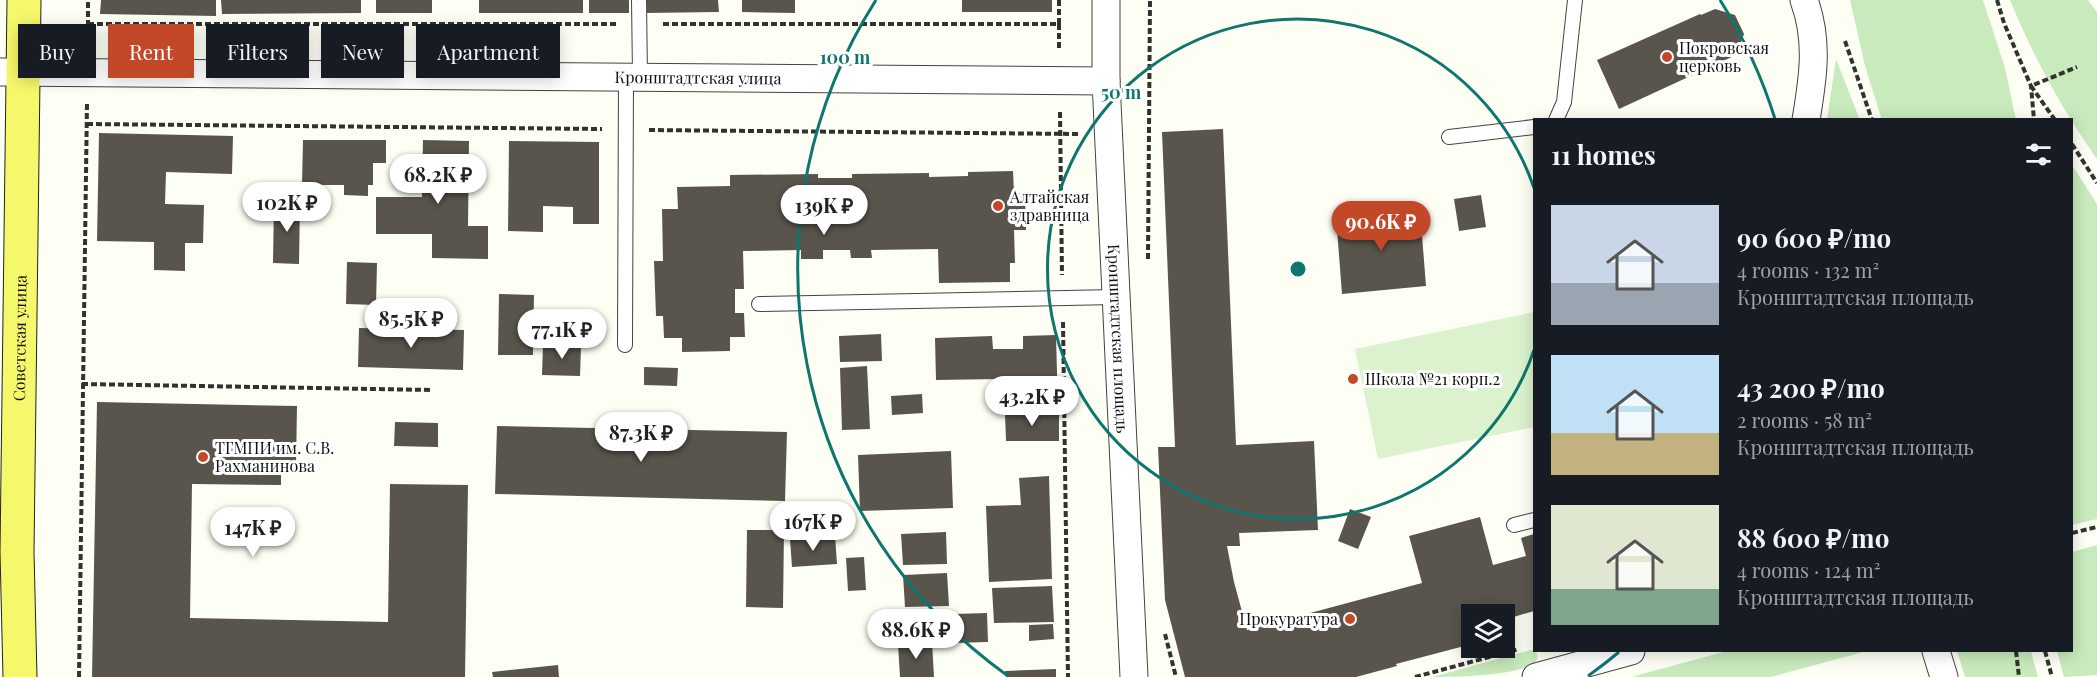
<!DOCTYPE html>
<html lang="en">
<head>
<meta charset="utf-8">
<style>
  body { margin:0; font-family:"Playfair Display",serif; background:#20242c; color:#f1f3f6; height:100vh; display:flex; flex-direction:column; font-size:22px; white-space:nowrap }
  * { box-sizing:border-box; margin:0 }
  p { font-size:20px; color:#9ea1a6 }
  .icon { flex:none; width:33px; height:33px; fill:none; stroke:currentColor; stroke-width:2; stroke-linecap:round; stroke-linejoin:round }
  .map { position:relative; flex:1; overflow:hidden }
  .details { position:absolute; left:1533px; top:118px; width:540px; height:534px; display:flex; flex-direction:column; background:#171b24; border-radius:0px; box-shadow:0 3px 15px #0003 }
  .details>* { flex:none }
  .hud { position:absolute; left:18px; top:24px; width:570px; height:54px; display:flex; gap:12px }
  .tools { position:absolute; left:1461px; top:604px; display:grid; gap:12px }
  .tools a { display:grid; place-items:center; width:54px; height:54px; border-radius:0px; background:#171b24; box-shadow:0 3px 15px #0003; font-size:30px }
  .price { position:absolute; translate:-50% -51px; padding:0 14px; border-radius:21px; background:#fff; color:#222; font-size:20px; line-height:39px; filter:drop-shadow(0 2px 3px #0008) }
  .price::after { content:''; position:absolute; left:50%; top:36px; width:18px; height:14px; margin-left:-9px; background:inherit; clip-path:polygon(0 0,100% 0,50% 100%) }
  .price.current { background:#c24827; color:#fff }
  ul { padding:0; list-style:none }
  li { display:flex; align-items:center; gap:18px; height:150px; padding:0 18px }
  li span { display:grid; place-items:center; flex:none; width:168px; height:120px; border-radius:0px; color:#555 }
  li>.icon { margin-inline-start:auto }
  span .icon { width:72px; height:72px; fill:#fffc; stroke-width:1 }
  li b { font-size:26px }
  h2 { display:flex; justify-content:space-between; align-items:center; height:72px; padding:0 18px; font-size:26px }
  .pill { padding:0 21px; border-radius:0px; background:#171b24; box-shadow:0 3px 15px #0003; font-size:21px; line-height:54px }
  .pill.current { background:#c24827; color:#fff }
  .map>svg:first-child { display:block }
  .green { fill:#c8eabc }
  .pitch { fill:#dcf2ce }
  .building { fill:#59554d }
  .lines { fill:none; stroke-linecap:round; stroke-linejoin:round }
  .lane-casing { stroke:#434343; stroke-width:16 }
  .street-casing { stroke:#434343; stroke-width:29 }
  .primary-casing { stroke:#212121; stroke-width:35 }
  .path { stroke:#323232; stroke-width:4; stroke-dasharray:6 3; stroke-linecap:butt }
  .lane { stroke:#fff; stroke-width:14 }
  .street { stroke:#fff; stroke-width:27 }
  .primary { stroke:#f6f86b; stroke-width:33 }
  .ring { fill:none; stroke:#0f766e; stroke-width:3 }
  .poi-dot { fill:#c24827; stroke:#fff; stroke-width:2 }
  .labels { text-anchor:middle; stroke-width:6; stroke-linejoin:round; paint-order:stroke }
  .poi-label { font-size:16px; fill:#101010; stroke:#fff; text-anchor:start }
  .street-label { font-size:16px; fill:#101010; stroke:#fff }
  .centre { fill:#0f766e; stroke:#fff; stroke-width:3 }
  .ring-label { font-size:18px; text-anchor:middle; font-weight:bold; fill:#0f766e; stroke:#fff; stroke-width:6; stroke-linejoin:round; paint-order:stroke }
</style>
</head>
<body>
<div class="map">
<svg width="2097" height="677" viewBox="0 0 2097 677">
  <rect width="100%" height="100%" fill="#fefff4"/>
  <path class="green" d="M1850,0H1983L2005,68L2016,120H1882L1865,66Z
    M2010,0H2088L2097,12V159C2062,110 2033,56 2010,0Z
    M1836,59L1860,120H1827Z
    M2072,165L2097,204V519L2072,525Z
    M2097,545V675L2064,677L2057,651H2072V552Z
    M1534,649C1558,677 1449,677 1432,677Z
    M1727,651H1867L1771,677H1631Z
    M1957,651H2031L2038,677H1965Z"/>
  <path class="pitch" d="M1534,312V427L1378,459L1355,349Z"/>
  <path class="building" d="M101,0H216V16L100,14Z
    M221,0H361V13L222,14Z
    M376,0H432V13H376Z
    M479,0H583V13H479Z
    M589,0H629V13H589Z
    M645,0H718L719,12L645,13Z
    M742,0H795V13L742,12Z
    M962,0H1052V12H962Z
    M1715,9L1735,15L1744,34L1736,55L1619,109L1597,60L1700,14L1701,15Z
    M1223,129L1236,445L1314,441L1318,530L1239,533L1240,546H1227L1234,582L1247,630L1422,583L1409,536L1480,517L1493,565L1526,556L1521,538L1534,534V611L1507,619L1511,633L1504,635V615H1472V644L1396,664L1397,666L1356,677H1185L1165,600L1158,447H1175L1162,132Z
    M99,133L233,136L232,174L166,172L165,204L204,205L203,243H185V271L154,270V242L97,241Z
    M303,140H386V163H373V185H368V196L344,195V185H302Z
    M423,140L469,141L468,226H488V259L432,258V234H376V197H422Z
    M509,141L599,142V224H573V207L543,206V232L508,231Z
    M1013,171L1014,193H1025L1026,230H1014L1015,263H1010V282L939,283L938,249L871,250L872,258H851L850,250H823V259H801V250L743,251L744,289H735V313H744L745,337H730V351L682,352V338H664L663,316H656L654,261H663L662,209H678L677,187L730,186V175L818,174V178H852V174L929,173V177L968,176V172Z
    M1481,195L1486,227L1459,231L1454,199Z
    M274,203H300L299,264L273,263Z
    M1420,210L1426,286L1342,294L1336,216Z
    M347,262L377,263L376,305L346,304Z
    M499,294L534,295L533,355H498Z
    M359,328L464,330L463,370L358,367Z
    M881,334L882,361L840,362L839,336Z
    M1056,335L1058,409L1001,410V379L936,380L935,338L992,336L993,349H1023V336Z
    M543,345L581,346L580,376L542,375Z
    M867,366L870,429L842,430L840,368Z
    M644,367L678,368L677,386L644,385Z
    M922,394L923,413L892,415L891,396Z
    M97,402L297,406L296,466H281V485L192,484L190,618L388,622L390,484L468,485L465,677H92Z
    M1059,413V441H1006L1005,414Z
    M395,422L438,423V447L394,446Z
    M497,426L787,432L785,501L495,494Z
    M951,451L953,508L860,511L858,455Z
    M1049,476L1052,579L989,582L986,506L1021,505L1019,478Z
    M1350,509L1371,517L1358,549L1338,541Z
    M747,530H784L783,608L746,607Z
    M946,532L947,564L903,565L901,534Z
    M835,536L837,564L792,567L790,539Z
    M864,557L866,590L848,591L846,558Z
    M947,573L949,606L905,607L903,575Z
    M1052,586L1054,622L994,623L992,588Z
    M987,613L988,642L955,643L954,614Z
    M1053,624L1054,639L1029,641V625Z
    M932,642L934,677H900L898,644Z
    M558,665L559,677H493L492,672Z
    M1056,669V677H1006L1005,671Z"/>
  <g class="lines">
    <defs>
      <path id="lane" d="M639,0L640,76
        M1556,120L1564,102L1575,0
        M1449,137L1534,127
        M759,304L1116,297
        M625,345L626,76
        M1514,525L1534,520"/>
      <g id="street">
        <path id="s1" d="M1106,0V81L1134,677"/>
        <path d="M1804,0C1819,41 1813,78 1806,120"/>
        <path id="s2" d="M0,72L1106,81"/>
        <path d="M1936,651L1944,677"/>
        <path d="M1536,677L1631,651"/>
      </g>
      <g id="primary">
        <path id="s3" d="M20,677L17,552L24,0"/>
      </g>
    </defs>
    <use href="#lane" class="lane-casing"/>
    <use href="#street" class="street-casing"/>
    <use href="#primary" class="primary-casing"/>
    <path class="path" d="M1997,0L2004,23L2031,86L2034,120
      M88,24H617
      M663,24H1059V0
      M1059,24V50
      M1845,41L1872,120
      M88,44V0
      M1060,112L1062,275
      M2055,120L2031,86L2077,67
      M87,124L602,129
      M649,130L1079,134
      M2072,144L2097,183
      M1148,259L1150,0
      M1063,322L1068,677
      M82,384L432,390
      M2072,533L2097,527
      M1165,634L1176,677
      M2016,651L2019,677
      M2045,651L2052,677
      M79,677L87,103
      M1415,677L1519,649"/>
    <use href="#lane" class="lane"/>
    <use href="#street" class="street"/>
    <use href="#primary" class="primary"/>
  </g>
  <g class="ring">
    <path d="M1534 350A250 250 0 1 1 1534 188"/>
    <path d="M1619 652A500 500 0 0 1 1588 676M1008 676A500 500 0 0 1 876 0M1720 0A500 500 0 0 1 1775 119"/>
  </g>
  <g class="poi-dot">
    <circle cx="1667" cy="57" r="6"/>
    <circle cx="998" cy="206" r="6"/>
    <circle cx="1353" cy="379" r="6"/>
    <circle cx="203" cy="457" r="6"/>
    <circle cx="1350" cy="619" r="6"/>
  </g>
  <g class="labels">
    <g class="poi-label">
      <text x="1679" y="54">Покровская<tspan x="1679" dy="18">церковь</tspan></text>
      <text x="1010" y="203">Алтайская<tspan x="1010" dy="18">здравница</tspan></text>
      <text x="1365" y="385">Школа №21 корп.2</text>
      <text x="215" y="454">ТГМПИ им. С.В.<tspan x="215" dy="18">Рахманинова</tspan></text>
      <text x="1338" y="625" text-anchor="end">Прокуратура</text>
    </g>
    <g class="street-label">
      <text dy="6" stroke="none"><textPath href="#s2" startOffset="698">Кронштадтская улица</textPath></text>
      <text dy="6" stroke="none"><textPath href="#s3" startOffset="339">Советская улица</textPath></text>
      <text dy="6" stroke="none"><textPath href="#s1" startOffset="339">Кронштадтская площадь</textPath></text>
    </g>
  </g>
  <circle cx="1298" cy="269" r="9" class="centre"/>
  <g class="ring-label">
    <text x="845" y="64">100 m</text>
    <text x="1121" y="99">50 m</text>
  </g>
</svg>
<div class="tools">
<a><svg class="icon" aria-label="layers" viewBox="0 0 24 24"><path d="M12 4l9 5-9 5-9-5zM3 14l9 5 9-5"/></svg></a>
</div>
<b class="price" style="left:438px;top:205px">68.2K ₽</b>
<b class="price" style="left:287px;top:233px">102K ₽</b>
<b class="price" style="left:824px;top:236px">139K ₽</b>
<b class="price current" style="left:1381px;top:252px">90.6K ₽</b>
<b class="price" style="left:411px;top:349px">85.5K ₽</b>
<b class="price" style="left:562px;top:360px">77.1K ₽</b>
<b class="price" style="left:1032px;top:427px">43.2K ₽</b>
<b class="price" style="left:641px;top:463px">87.3K ₽</b>
<b class="price" style="left:813px;top:552px">167K ₽</b>
<b class="price" style="left:253px;top:558px">147K ₽</b>
<b class="price" style="left:916px;top:660px">88.6K ₽</b>
<div class="hud">
<a class="pill">Buy</a>
<a class="pill current">Rent</a>
<a class="pill">Filters</a>
<a class="pill">New</a>
<a class="pill">Apartment</a>
</div>
<section class="details">
<h2>11 homes<svg class="icon" aria-label="filters" viewBox="0 0 24 24"><path d="M4 7h16M4 17h16"/><circle cx="9" cy="7" r="2"/><circle cx="15" cy="17" r="2"/></svg></h2>
<ul>
<li><span style="background:linear-gradient(#c9d6e8 65%,#9aa5b1 0)"><svg class="icon" aria-label="home" viewBox="0 0 24 24"><path d="M3 11l9-7 9 7M6 9v11h12V9"/></svg></span><div><b>90 600 ₽/mo</b><p>4 rooms · 132 m²</p><p>Кронштадтская площадь</p></div></li>
<li><span style="background:linear-gradient(#bfe0f5 65%,#c2b280 0)"><svg class="icon" aria-label="home" viewBox="0 0 24 24"><path d="M3 11l9-7 9 7M6 9v11h12V9"/></svg></span><div><b>43 200 ₽/mo</b><p>2 rooms · 58 m²</p><p>Кронштадтская площадь</p></div></li>
<li><span style="background:linear-gradient(#dfe7d0 70%,#7fa58c 0)"><svg class="icon" aria-label="home" viewBox="0 0 24 24"><path d="M3 11l9-7 9 7M6 9v11h12V9"/></svg></span><div><b>88 600 ₽/mo</b><p>4 rooms · 124 m²</p><p>Кронштадтская площадь</p></div></li>
</ul>
</section>
</div>
</body>
</html>
